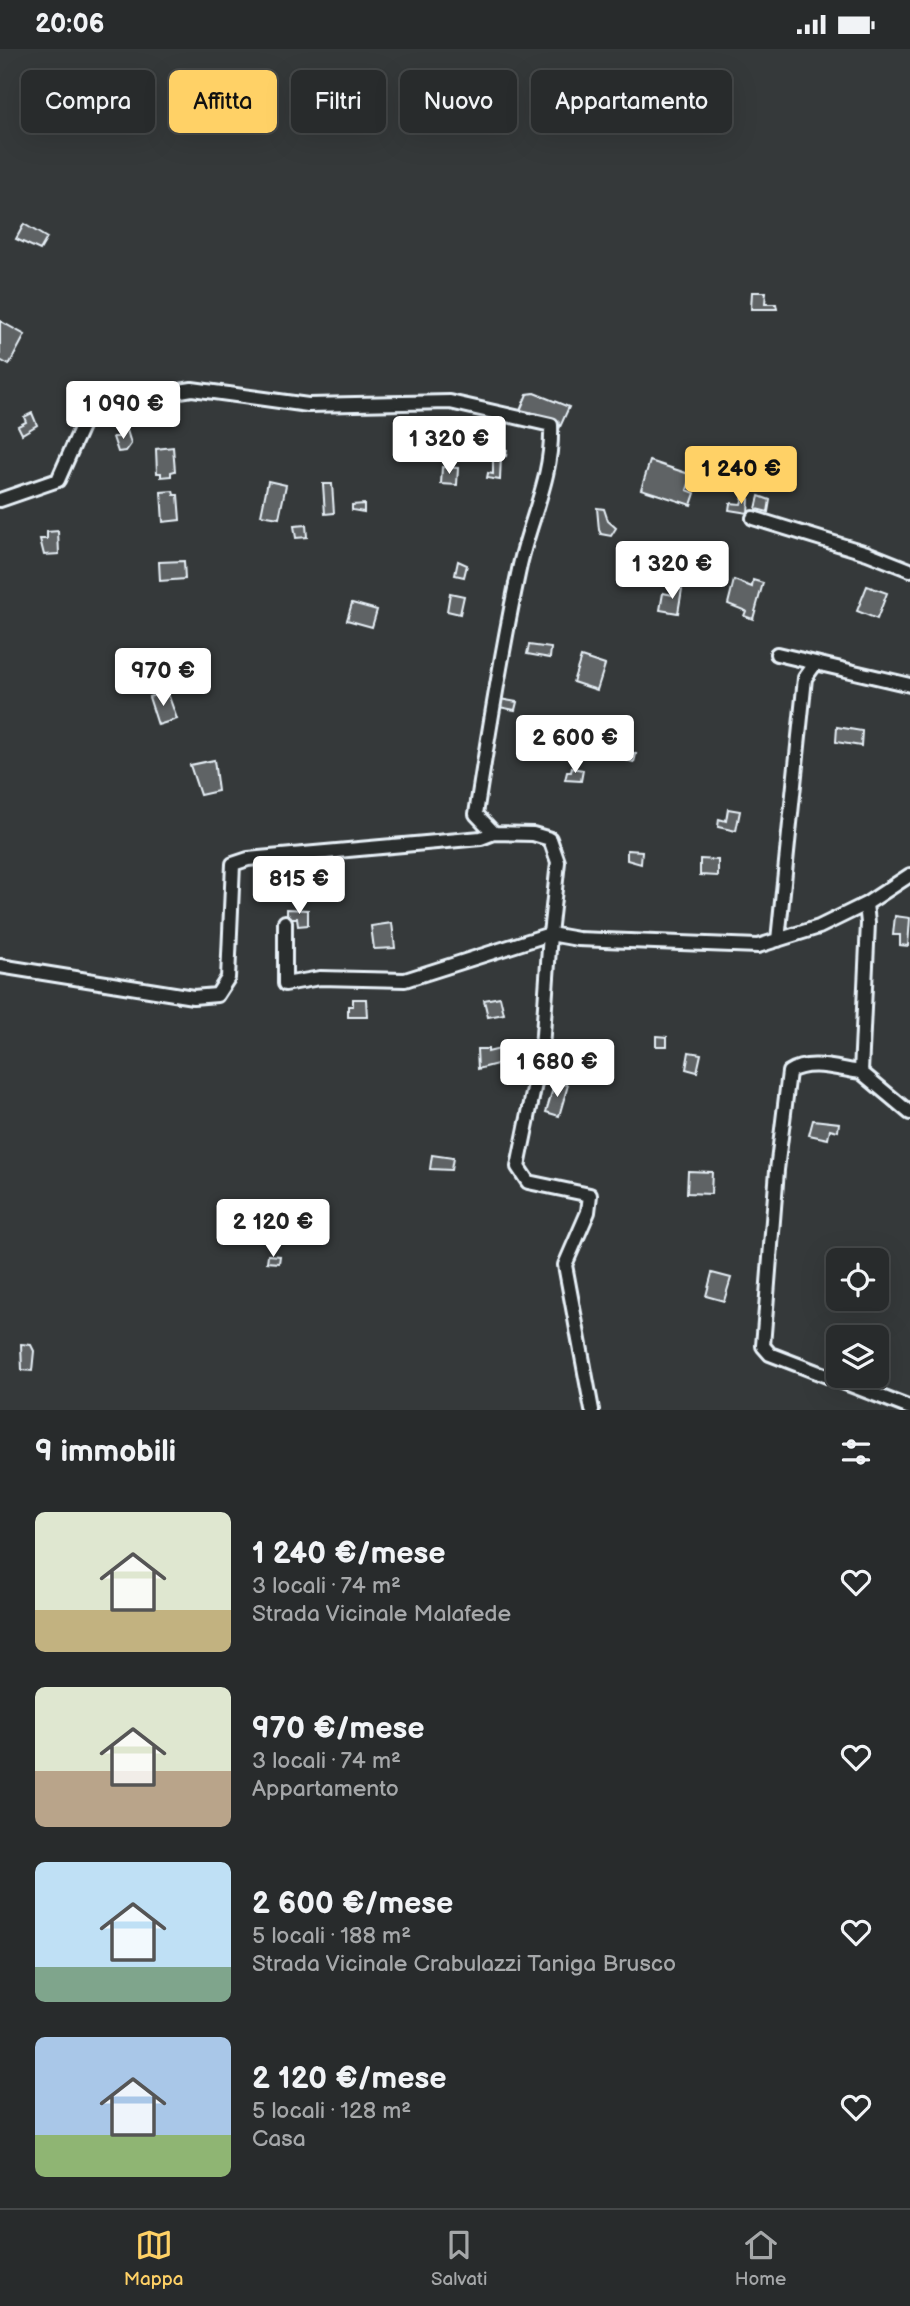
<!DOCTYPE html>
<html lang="it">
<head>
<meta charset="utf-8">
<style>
  body { margin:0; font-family:"Balsamiq Sans",sans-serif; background:#343738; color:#f1f3f6; height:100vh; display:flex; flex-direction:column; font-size:26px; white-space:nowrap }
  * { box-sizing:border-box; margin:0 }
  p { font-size:23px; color:#a5a7a9 }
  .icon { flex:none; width:38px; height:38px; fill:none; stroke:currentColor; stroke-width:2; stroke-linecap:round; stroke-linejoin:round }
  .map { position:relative; height:1361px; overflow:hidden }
  .panel { display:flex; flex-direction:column; background:#282b2c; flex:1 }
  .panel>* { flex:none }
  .top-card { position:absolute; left:21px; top:21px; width:868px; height:63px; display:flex; gap:14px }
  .controls { position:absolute; left:826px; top:1199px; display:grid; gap:14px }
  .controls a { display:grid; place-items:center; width:63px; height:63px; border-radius:10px; background:#282b2c; box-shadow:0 7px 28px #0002,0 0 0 2px #444748; font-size:35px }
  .price { position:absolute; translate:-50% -60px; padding:0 16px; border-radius:7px; background:#fff; color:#222; font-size:23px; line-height:46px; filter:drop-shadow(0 2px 4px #0008) }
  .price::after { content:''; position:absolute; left:50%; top:42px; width:21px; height:16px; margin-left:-10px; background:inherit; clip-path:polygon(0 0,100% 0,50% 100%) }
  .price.active { background:#ffd166; color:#111 }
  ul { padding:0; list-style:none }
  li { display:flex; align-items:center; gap:21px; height:175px; padding:0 35px }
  li span { display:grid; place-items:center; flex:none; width:196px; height:140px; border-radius:10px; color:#555 }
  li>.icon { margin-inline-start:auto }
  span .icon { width:84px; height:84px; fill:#fffc; stroke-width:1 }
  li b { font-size:30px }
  h2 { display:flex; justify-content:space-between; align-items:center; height:84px; padding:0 35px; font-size:30px }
  .pill { padding:0 24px; border-radius:10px; background:#282b2c; box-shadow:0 7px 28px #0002,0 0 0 2px #444748; font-size:24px; line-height:63px }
  .pill.active { background:#ffd166; color:#111 }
  .status { display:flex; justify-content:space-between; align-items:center; height:49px; padding:0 35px; background:#282b2c; direction:ltr }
  .status svg { height:19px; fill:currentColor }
  .tab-bar { display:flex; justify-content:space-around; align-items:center; height:98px; border-top:2px solid #444748; background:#282b2c; font-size:19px; color:#a5a7a9 }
  .tab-bar a { display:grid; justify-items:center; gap:4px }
  .tab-bar .active { color:#ffd166 }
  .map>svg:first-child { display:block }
  .building { fill:#5f6365; stroke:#e8f1f8; stroke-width:2 }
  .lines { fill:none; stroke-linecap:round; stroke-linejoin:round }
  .street-casing { stroke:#e8f1f8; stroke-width:18 }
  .street { stroke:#2a2d2e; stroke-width:12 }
</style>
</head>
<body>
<div class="status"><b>20:06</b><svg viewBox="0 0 49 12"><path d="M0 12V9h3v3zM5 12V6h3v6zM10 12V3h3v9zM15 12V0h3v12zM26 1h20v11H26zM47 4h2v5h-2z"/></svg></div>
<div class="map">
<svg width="910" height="1361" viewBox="0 0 910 1361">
  <rect width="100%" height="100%" fill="#35393a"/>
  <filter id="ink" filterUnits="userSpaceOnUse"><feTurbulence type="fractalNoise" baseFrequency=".0143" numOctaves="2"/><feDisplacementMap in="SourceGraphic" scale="14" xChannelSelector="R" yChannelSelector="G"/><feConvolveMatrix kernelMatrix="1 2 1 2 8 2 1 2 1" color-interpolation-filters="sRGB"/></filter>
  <g filter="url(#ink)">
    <path class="building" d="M24,175L47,189L40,201L16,190Z
      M752,243H766L765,255H776L777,260H751Z
      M0,272L25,286L9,316L0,311Z
      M534,344L569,358L560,378L555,372L519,364L527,345Z
      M32,364L37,376L22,385L18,377L26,373L24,368Z
      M127,381L131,395L126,402L118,403L113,388H119V382Z
      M173,398L175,422L171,423V427L161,428V424H157L156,400Z
      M500,399L507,401L506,407L501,406L500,431L487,429L488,424L493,425V411H490L493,401Z
      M650,412L692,426L687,441L695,444L691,456L641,440Z
      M442,418L458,419L457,436L441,435Z
      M268,432L286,436L279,469L261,466Z
      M323,435H332L334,464L325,465Z
      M173,442L174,446H178L180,471L163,473L161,443Z
      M759,447L770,451L768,463L756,460Z
      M743,448L749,450L748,464L729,461L730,454L741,455Z
      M364,455V463L352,461V456Z
      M597,459L604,460L608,472L616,479L611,487L601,485L599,481Z
      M306,476L307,488L296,489L294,477Z
      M58,482L59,505L44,506L40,490H47V483Z
      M184,512L185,530L160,532L159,513Z
      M458,512L467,516L464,528L455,526Z
      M734,531L752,538L753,531L763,534L753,570L744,567L746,562L728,555Z
      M867,537L887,544L877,570L857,562Z
      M675,539L682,540L678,564L660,561L663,544L673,546Z
      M450,544L464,547L460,565L447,562Z
      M352,554L377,561L372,578L347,571Z
      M529,596L551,599L550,609L527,605Z
      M581,608L605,616L597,641L573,633Z
      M167,642L177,670L158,676L149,648Z
      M500,650L517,653L515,661L499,658Z
      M837,678L862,682L861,697L836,693Z
      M603,691L624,697L623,702L636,705L634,713L600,705Z
      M214,711L218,742L200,746L190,716Z
      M572,719L583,721L581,732L565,731L567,723H571Z
      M728,760L740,762L736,782L718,778L719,770L726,772Z
      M627,801L642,802L641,815L627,811Z
      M700,810L718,811V827L700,826Z
      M287,860L308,861V876L298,877L297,869H287Z
      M895,867L910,869L908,897L900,896V886H893Z
      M392,874L395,899L374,900L371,877Z
      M500,948L504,965L488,968L484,951Z
      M353,950H366L367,968H348V957H353Z
      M656,987L667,988V997H656Z
      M477,1000H488V1003L500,1000L501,1014L478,1020Z
      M689,1003L701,1005L697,1023L686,1020Z
      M555,1033L568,1036L559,1067L546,1063Z
      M813,1071L839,1074L838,1082L830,1080L828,1090L809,1086Z
      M432,1106L453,1109L451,1121L430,1120Z
      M688,1122L712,1123L711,1145L687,1144Z
      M268,1206L280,1207L279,1214L267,1213Z
      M712,1224L731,1229L724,1252L706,1247Z
      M21,1295L31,1296L34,1302L32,1322L22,1321Z"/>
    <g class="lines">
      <defs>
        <path id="street" d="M0,451L58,431L91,357L192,340L308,356L450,353L551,376C553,428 531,467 520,516C502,599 489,681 476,765L494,784L533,785L550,790L558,813L550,885L578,890L758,897L819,878L866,855L910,826
          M753,469L867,504L910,521
          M777,605L910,636
          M866,855L868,874L861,1023L910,1064
          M285,873V935L320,929L405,931L550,885L542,1000L518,1118L528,1133L590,1146L588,1163L565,1216L592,1361
          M778,891L805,629L815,615
          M0,917L193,948L217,946L228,929L233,815L248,810L481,789L494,784
          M861,1023C838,1020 809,1010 789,1023L777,1121L763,1297L770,1305L910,1359"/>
      </defs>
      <use href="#street" class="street-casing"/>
      <use href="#street" class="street"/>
    </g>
  </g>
</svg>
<div class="controls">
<a><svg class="icon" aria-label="locate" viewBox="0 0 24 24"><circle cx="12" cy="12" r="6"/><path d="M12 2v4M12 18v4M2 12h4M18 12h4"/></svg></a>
<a><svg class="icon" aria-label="layers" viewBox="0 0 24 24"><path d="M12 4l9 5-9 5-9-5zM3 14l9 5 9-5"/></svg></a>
</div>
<b class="price" style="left:123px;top:392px">1 090 €</b>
<b class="price" style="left:449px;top:427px">1 320 €</b>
<b class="price active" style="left:741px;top:457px">1 240 €</b>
<b class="price" style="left:672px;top:552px">1 320 €</b>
<b class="price" style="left:163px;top:659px">970 €</b>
<b class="price" style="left:575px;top:726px">2 600 €</b>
<b class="price" style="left:299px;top:867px">815 €</b>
<b class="price" style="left:557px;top:1050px">1 680 €</b>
<b class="price" style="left:273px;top:1210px">2 120 €</b>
<div class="top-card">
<a class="pill">Compra</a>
<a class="pill active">Affitta</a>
<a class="pill">Filtri</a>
<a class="pill">Nuovo</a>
<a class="pill">Appartamento</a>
</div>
</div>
<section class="panel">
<h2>9 immobili<svg class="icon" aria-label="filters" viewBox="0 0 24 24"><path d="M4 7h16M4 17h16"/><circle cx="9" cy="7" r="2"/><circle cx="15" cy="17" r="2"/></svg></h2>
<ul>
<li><span style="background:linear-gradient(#dfe7d0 70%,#c2b280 0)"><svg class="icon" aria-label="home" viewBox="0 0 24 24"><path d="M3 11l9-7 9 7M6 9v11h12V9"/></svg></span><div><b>1 240 €/mese</b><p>3 locali · 74 m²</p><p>Strada Vicinale Malafede</p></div><svg class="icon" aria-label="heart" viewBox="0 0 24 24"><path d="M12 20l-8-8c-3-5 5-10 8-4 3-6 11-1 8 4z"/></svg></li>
<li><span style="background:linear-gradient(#dfe7d0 60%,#b9a48a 0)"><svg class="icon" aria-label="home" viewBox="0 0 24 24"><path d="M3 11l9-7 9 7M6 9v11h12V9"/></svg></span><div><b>970 €/mese</b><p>3 locali · 74 m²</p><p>Appartamento</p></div><svg class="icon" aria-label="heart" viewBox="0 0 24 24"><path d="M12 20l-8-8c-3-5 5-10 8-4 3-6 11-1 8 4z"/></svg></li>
<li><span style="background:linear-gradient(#bfe0f5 75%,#7fa58c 0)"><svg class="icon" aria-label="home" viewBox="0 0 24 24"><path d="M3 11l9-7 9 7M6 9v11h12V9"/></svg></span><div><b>2 600 €/mese</b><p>5 locali · 188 m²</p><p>Strada Vicinale Crabulazzi Taniga Brusco</p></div><svg class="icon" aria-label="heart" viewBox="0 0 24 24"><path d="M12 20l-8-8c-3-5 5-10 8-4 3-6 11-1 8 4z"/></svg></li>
<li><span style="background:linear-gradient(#a9c7e8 70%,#8fb573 0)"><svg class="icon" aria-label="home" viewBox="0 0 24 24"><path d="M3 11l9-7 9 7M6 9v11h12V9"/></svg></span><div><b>2 120 €/mese</b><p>5 locali · 128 m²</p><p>Casa</p></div><svg class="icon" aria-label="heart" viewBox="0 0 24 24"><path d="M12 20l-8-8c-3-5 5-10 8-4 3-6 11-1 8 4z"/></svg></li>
</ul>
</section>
<nav class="tab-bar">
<a class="active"><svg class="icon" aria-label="map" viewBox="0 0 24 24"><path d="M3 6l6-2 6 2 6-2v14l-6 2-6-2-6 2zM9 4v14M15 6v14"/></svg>Mappa</a>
<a><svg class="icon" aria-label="saved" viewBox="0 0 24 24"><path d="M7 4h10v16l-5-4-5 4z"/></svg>Salvati</a>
<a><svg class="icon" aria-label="home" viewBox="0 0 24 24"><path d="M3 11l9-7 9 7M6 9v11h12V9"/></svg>Home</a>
</nav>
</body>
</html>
